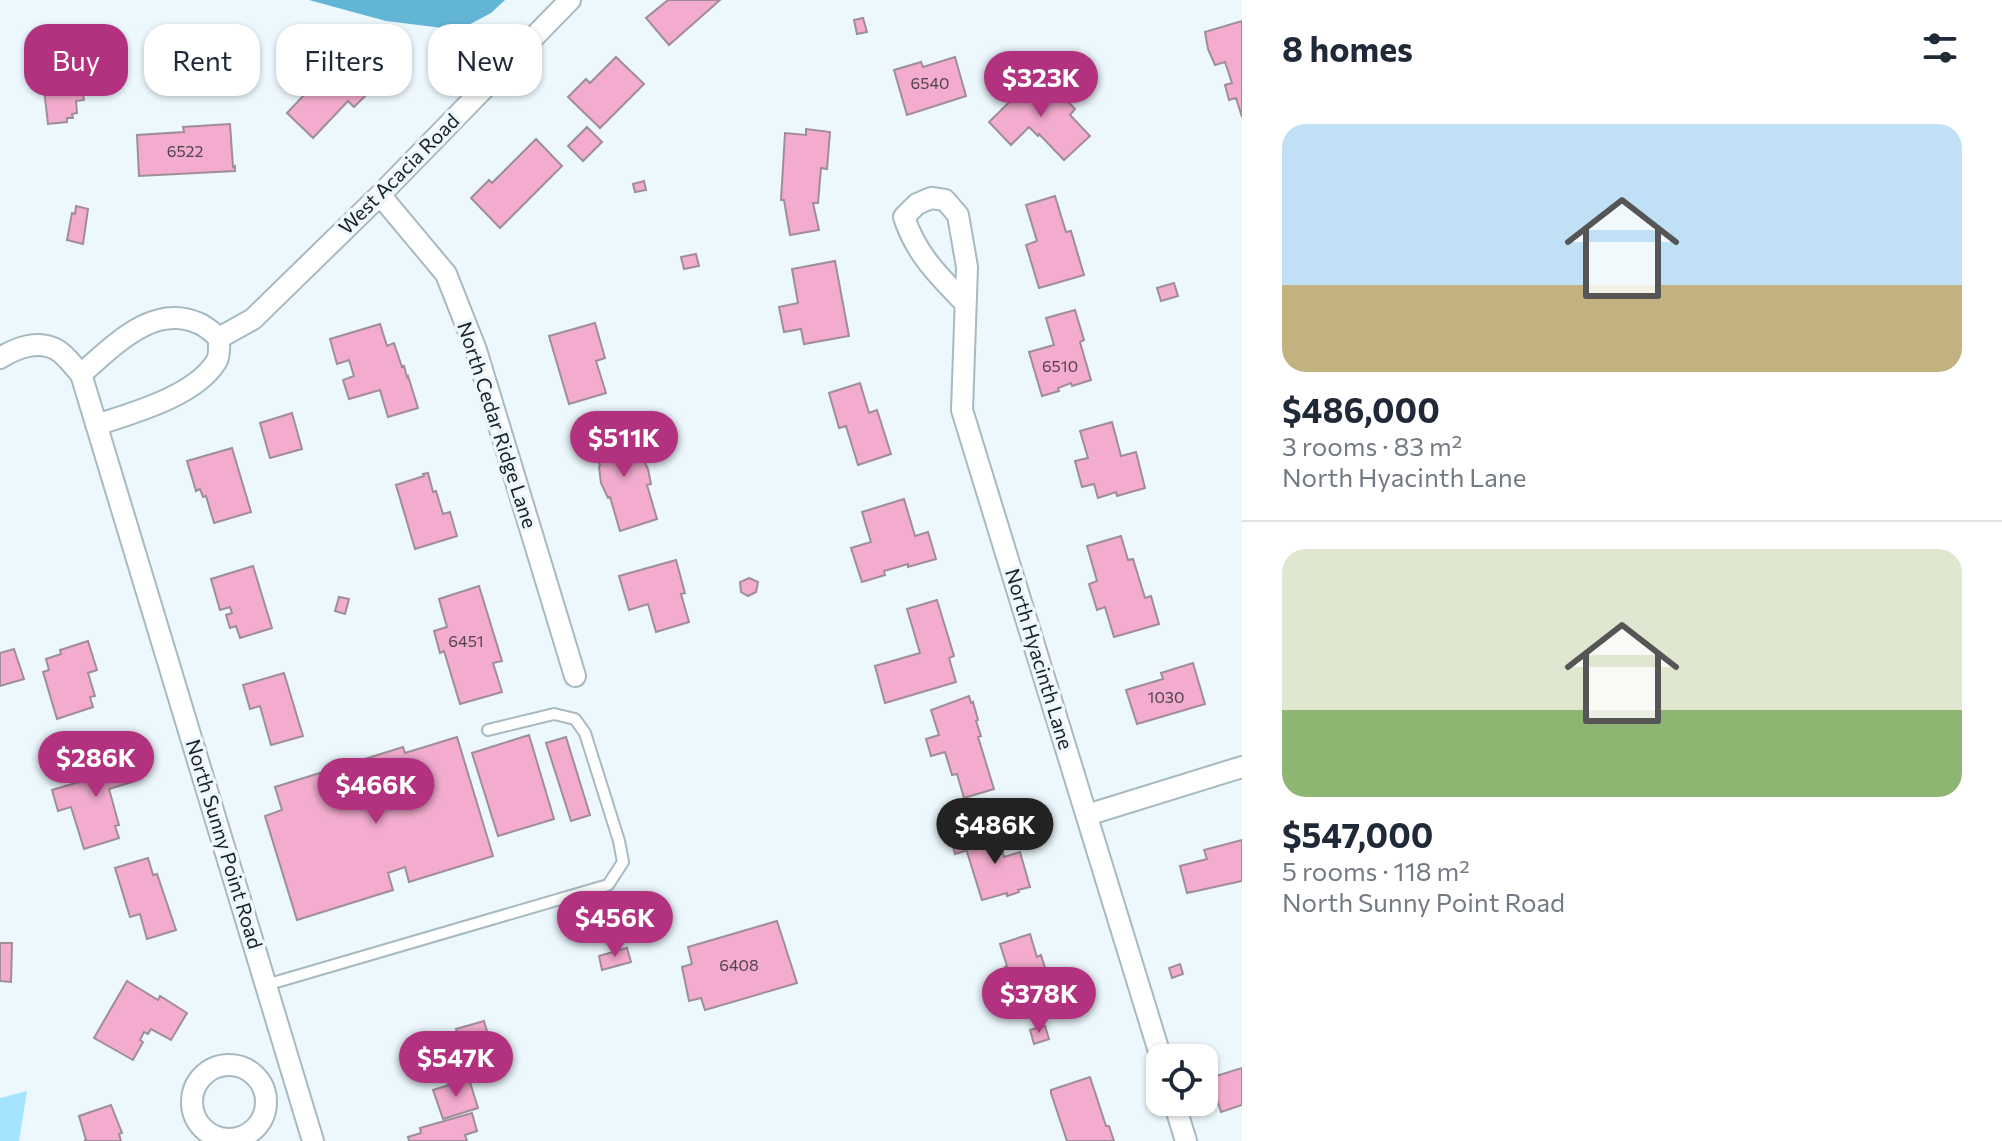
<!DOCTYPE html>
<html lang="en">
<head>
<meta charset="utf-8">
<style>
  body { margin:0; font-family:Commissioner,sans-serif; background:#f2f2f3; color:#1f2937; height:100vh; display:flex; flex-direction:column; font-size:30px; white-space:nowrap }
  * { box-sizing:border-box; margin:0 }
  p { font-size:26px; color:#747a83 }
  .icon { flex:none; width:44px; height:44px; fill:none; stroke:currentColor; stroke-width:2; stroke-linecap:round; stroke-linejoin:round }
  .map { position:relative; flex:1; overflow:hidden }
  .panel { display:flex; flex-direction:column; background:#fff; width:760px }
  .panel>* { flex:none }
  .top-card { position:absolute; left:24px; top:24px; width:760px; height:72px; display:flex; gap:16px }
  .tools { position:absolute; left:1146px; top:1044px; display:grid; gap:16px }
  .tools a { display:grid; place-items:center; width:72px; height:72px; border-radius:16px; background:#fff; box-shadow:0 2px 6px #0004; font-size:40px }
  .price { position:absolute; translate:-50% -68px; padding:0 18px; border-radius:28px; background:#b2327f; color:#fff; font-size:26px; line-height:52px; filter:drop-shadow(0 2px 4px #0008) }
  .price::after { content:''; position:absolute; left:50%; top:48px; width:24px; height:18px; margin-left:-12px; background:inherit; clip-path:polygon(0 0,100% 0,50% 100%) }
  .price.on { background:#222; color:#fff }
  ul { padding:0; list-style:none }
  li { display:grid; align-content:center; gap:16px; height:424px; padding:0 40px }
  li+li { border-top:2px solid #e0e1e3 }
  li span { display:grid; place-items:center; height:248px; border-radius:24px; color:#555 }
  li>.icon { margin-inline-start:auto }
  span .icon { width:144px; height:144px; fill:#fffc; stroke-width:1 }
  li b { font-size:34px }
  h2 { display:flex; justify-content:space-between; align-items:center; height:96px; padding:0 40px; font-size:34px }
  .tag { padding:0 28px; border-radius:24px; background:#fff; box-shadow:0 2px 6px #0004; font-size:28px; line-height:72px }
  .tag.on { background:#b2327f; color:#fff }
  main { display:flex; flex:1; min-height:0 }
  .map>svg:first-child { display:block }
  .green { fill:#a4e4ff }
  .water { fill:#62b5d5 }
  .building { fill:#f3accf; stroke:#9f8e96; stroke-width:2 }
  .lines { fill:none; stroke-linecap:round; stroke-linejoin:round }
  .service-casing { stroke:#a7b9c1; stroke-width:14 }
  .minor-casing { stroke:#a7b9c1; stroke-width:24 }
  .service { stroke:#fff; stroke-width:10 }
  .minor { stroke:#fff; stroke-width:20 }
  .labels { text-anchor:middle; stroke-width:7; stroke-linejoin:round; paint-order:stroke }
  .number-label { font-size:16px; fill:#50434e }
  .street-label { font-size:20px; fill:#192023; stroke:#ecf8fd }
</style>
</head>
<body>
<main>
<div class="map">
<svg width="1242" height="1141" viewBox="0 0 1242 1141">
  <rect width="100%" height="100%" fill="#ecf8fd"/>
  <path class="green" d="M27,1091L19,1141H0V1098Z"/>
  <path class="water" d="M309,0H505L491,13L459,30L386,21Z"/>
  <path class="building" d="M668,0H720L669,45L646,18Z
    M863,18L867,32L857,34L854,20Z
    M1242,21V117L1236,98L1229,100L1225,85L1232,83L1225,62L1215,65L1208,49L1205,32Z
    M330,50L373,88L354,107L348,101L313,138L287,113L324,74L315,65Z
    M616,57L644,84L600,128L568,97L586,79L590,83Z
    M955,57L966,96L907,115L894,70L921,62L923,67Z
    M67,69L68,83L81,81L84,100L76,101L77,113L72,114L73,118H67V122L48,124L42,72Z
    M1035,77L1052,95L1057,90L1075,109L1070,115L1090,136L1064,160L1039,134L1038,136L1029,127L1011,145L989,122Z
    M230,124L233,167L235,166V171L139,176L137,135L184,132L183,127Z
    M587,127L602,142L583,161L568,146Z
    M806,129L830,132L827,169L821,168L818,203H813L819,230L790,235L784,200H781L785,133L806,135Z
    M536,139L562,166L500,228L471,198L489,180L492,183Z
    M644,181L646,190L635,192L633,184Z
    M1055,196L1066,232L1071,231L1084,275L1039,288L1026,245L1037,241L1026,205Z
    M76,206L88,209L83,244L67,240L72,213L75,214Z
    M696,254L699,266L684,269L681,257Z
    M835,261L849,336L804,344L801,329L784,332L779,307L798,303L792,269Z
    M1174,283L1178,296L1161,301L1157,288Z
    M1075,310L1084,340L1080,342L1091,380L1072,386L1071,383L1058,388L1059,391L1042,396L1029,352L1054,345L1046,318Z
    M595,323L605,358L596,361L606,393L569,404L549,336Z
    M380,324L387,346L394,343L402,367L404,366L407,377L408,376L418,408L388,417L380,390L349,399L343,380L354,376L349,360L337,364L330,339Z
    M860,383L869,413L877,410L891,454L858,465L846,426L839,428L829,393Z
    M292,413L302,449L270,458L260,423Z
    M1112,422L1121,456L1136,452L1145,488L1117,496L1116,492L1098,498L1094,484L1082,487L1075,461L1088,458L1080,431Z
    M621,426L631,457L641,454L648,469L651,484L647,485L657,519L620,531L610,497L608,498L601,483L599,467L600,466L591,436Z
    M232,448L251,512L214,523L206,496L203,497L200,489L196,491L187,461Z
    M428,473L433,492L436,491L443,514L450,512L457,536L415,549L396,485L424,476L423,474Z
    M904,499L915,536L928,532L936,559L908,567V564L884,571L885,575L862,582L851,548L871,542L862,512Z
    M1121,536L1128,560L1133,559L1145,598L1151,596L1159,624L1114,637L1105,607L1097,610L1089,584L1097,581L1087,546Z
    M676,560L685,593L681,594L689,622L656,632L648,604L629,610L619,576Z
    M253,566L272,628L240,638L236,626L230,628L226,615L232,613L230,607L220,610L211,579Z
    M749,578L758,582L756,592L748,596L741,592L740,582Z
    M479,586L502,661L493,663L502,692L460,704L444,651L440,653L434,631L447,627L439,599Z
    M339,597L349,599L345,614L335,611Z
    M937,600L954,656L949,658L956,682L885,703L875,666L920,653L907,609Z
    M88,641L97,670L88,673L95,696L90,697L93,707L57,719L43,672L49,670L46,659L61,654L60,650Z
    M14,649L24,679L0,686V653Z
    M1193,663L1205,704L1137,724L1126,690L1163,679L1161,673Z
    M284,673L303,736L271,745L260,706L250,709L243,685Z
    M969,696L971,703L973,702L978,720L976,721L981,736L978,737L994,789L964,798L957,774L952,775L945,752L931,756L926,739L939,735L931,710Z
    M529,735L554,819L498,836L472,753Z
    M457,737L493,856L409,882L405,867L388,873L393,890L297,920L265,816L282,810L275,787L403,747L405,753Z
    M566,737L590,815L571,821L546,743Z
    M123,750L132,782L109,789L119,825L115,826L119,838L84,849L71,807L58,811L52,790L92,778L87,761Z
    M996,829L1004,857L1020,852L1030,887L1018,890L1019,892L1007,896V893L982,900L963,839Z
    M962,840L965,851L955,854L952,843Z
    M1242,840V881L1187,893L1180,866L1207,859L1204,850Z
    M148,858L153,875L157,874L176,930L147,939L140,914L130,917L115,868Z
    M777,921L797,983L705,1010L701,998L689,1001L682,967L692,964L688,947Z
    M1030,934L1037,957L1041,955L1056,1003L1020,1015L1005,967L1007,966L1000,944Z
    M0,943H12L11,982L0,981Z
    M627,948L631,962L602,970L599,956Z
    M1180,964L1183,974L1172,978L1169,968Z
    M127,981L158,1000L160,996L187,1013L171,1040L151,1029L148,1034L144,1032L140,1040L143,1042L133,1060L94,1038Z
    M484,1021L494,1055L466,1063L456,1029Z
    M1045,1026L1049,1039L1034,1044L1030,1030Z
    M1242,1068V1105L1221,1112L1210,1078Z
    M1090,1077L1106,1126H1109L1114,1141H1067L1051,1093V1090Z
    M469,1079L478,1108L443,1119L433,1090Z
    M111,1105L122,1133L119,1134L121,1141H84L86,1140L79,1116Z
    M472,1113L477,1131L465,1135L467,1141H409L408,1137L421,1133L420,1128Z"/>
  <g class="lines">
    <defs>
      <path id="service" d="M266,985L608,885L623,862L619,841L585,733L575,719L554,714L488,730"/>
      <path id="minor" d="M380,195L446,274L476,350L575,676
        M964,302C938,275 916,254 904,217L917,204L931,198L945,200L958,215L967,267L962,410L1161,1058
        M219,338L253,319L380,195L570,0
        M0,358C16,348 39,339 57,350C66,355 74,367 81,374L313,1141
        M81,374C113,347 152,303 198,323C206,326 212,332 219,338C219,345 220,356 216,362C195,396 133,413 96,425
        M1087,815L1242,767
        M192 1102a37 37 0 1 1 74 0a37 37 0 1 1-74 0Z
        M1174,1102L1186,1141"/>
    </defs>
    <use href="#service" class="service-casing"/>
    <use href="#minor" class="minor-casing"/>
    <use href="#service" class="service"/>
    <use href="#minor" class="minor"/>
  </g>
  <g class="labels">
    <g class="number-label">
      <text x="930" y="89">6540</text>
      <text x="185" y="157">6522</text>
      <text x="1060" y="372">6510</text>
      <text x="466" y="647">6451</text>
      <text x="1166" y="703">1030</text>
      <text x="739" y="971">6408</text>
    </g>
    <g class="street-label">
      <text transform="translate(399 174) rotate(-45)" y="7">West Acacia Road</text>
      <text transform="translate(497 425) rotate(72)" y="7">North Cedar Ridge Lane</text>
      <text transform="translate(1039 659) rotate(73)" y="7">North Hyacinth Lane</text>
      <text transform="translate(224 844) rotate(73)" y="7">North Sunny Point Road</text>
    </g>
  </g>
</svg>
<div class="tools">
<a><svg class="icon" aria-label="locate" viewBox="0 0 24 24"><circle cx="12" cy="12" r="6"/><path d="M12 2v4M12 18v4M2 12h4M18 12h4"/></svg></a>
</div>
<b class="price" style="left:1041px;top:119px">$323K</b>
<b class="price" style="left:624px;top:479px">$511K</b>
<b class="price" style="left:96px;top:799px">$286K</b>
<b class="price" style="left:376px;top:826px">$466K</b>
<b class="price on" style="left:995px;top:866px">$486K</b>
<b class="price" style="left:615px;top:959px">$456K</b>
<b class="price" style="left:1039px;top:1035px">$378K</b>
<b class="price" style="left:456px;top:1099px">$547K</b>
<div class="top-card">
<a class="tag on">Buy</a>
<a class="tag">Rent</a>
<a class="tag">Filters</a>
<a class="tag">New</a>
</div>
</div>
<section class="panel">
<h2>8 homes<svg class="icon" aria-label="filters" viewBox="0 0 24 24"><path d="M4 7h16M4 17h16"/><circle cx="9" cy="7" r="2"/><circle cx="15" cy="17" r="2"/></svg></h2>
<ul>
<li><span style="background:linear-gradient(#bfe0f5 65%,#c2b280 0)"><svg class="icon" aria-label="home" viewBox="0 0 24 24"><path d="M3 11l9-7 9 7M6 9v11h12V9"/></svg></span><div><b>$486,000</b><p>3 rooms · 83 m²</p><p>North Hyacinth Lane</p></div></li>
<li><span style="background:linear-gradient(#dfe7d0 65%,#8fb573 0)"><svg class="icon" aria-label="home" viewBox="0 0 24 24"><path d="M3 11l9-7 9 7M6 9v11h12V9"/></svg></span><div><b>$547,000</b><p>5 rooms · 118 m²</p><p>North Sunny Point Road</p></div></li>
</ul>
</section>
</main>
</body>
</html>
